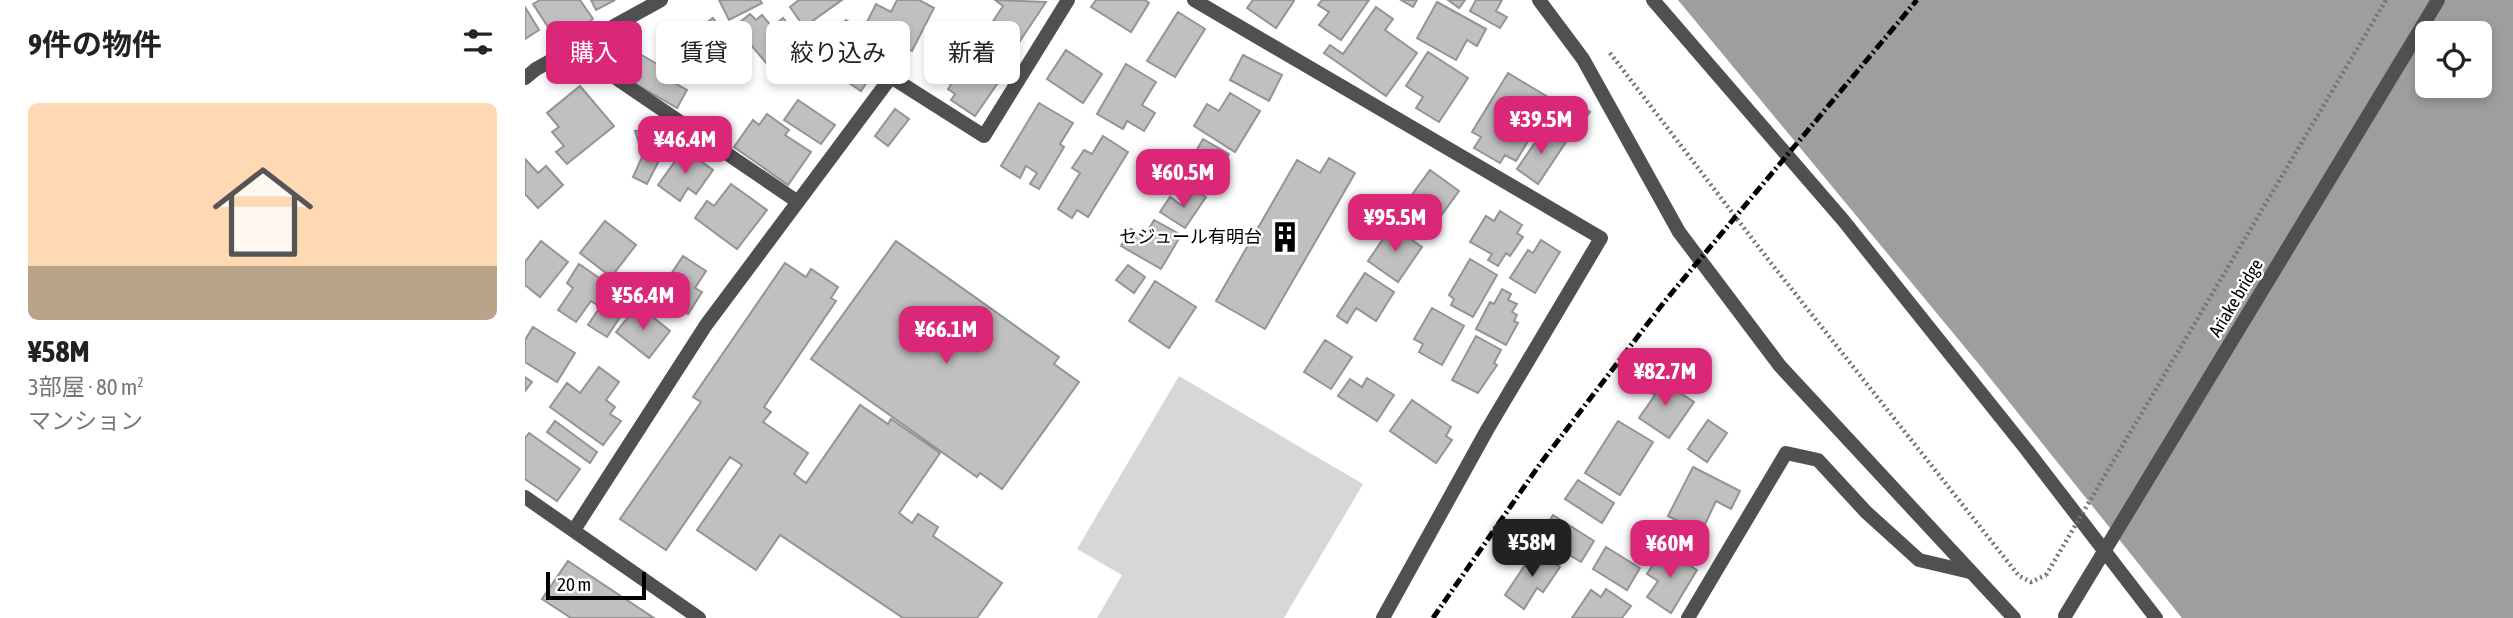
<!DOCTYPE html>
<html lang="ja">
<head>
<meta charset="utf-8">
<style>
  body { margin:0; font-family:"Asap Condensed","Noto Sans JP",sans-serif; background:#f6f6f6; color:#222; height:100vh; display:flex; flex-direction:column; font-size:26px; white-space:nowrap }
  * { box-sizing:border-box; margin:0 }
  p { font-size:23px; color:#767676 }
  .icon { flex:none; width:38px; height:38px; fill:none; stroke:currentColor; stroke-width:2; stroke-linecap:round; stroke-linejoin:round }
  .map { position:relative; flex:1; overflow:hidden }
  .drawer { display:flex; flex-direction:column; background:#fff; width:525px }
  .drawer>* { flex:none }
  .hud { position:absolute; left:21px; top:21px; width:665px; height:63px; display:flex; gap:14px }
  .controls { position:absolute; left:1890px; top:21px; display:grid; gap:14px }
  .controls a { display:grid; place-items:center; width:77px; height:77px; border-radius:10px; background:#fff; box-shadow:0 4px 10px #0003; font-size:35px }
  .scale { position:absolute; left:21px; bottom:18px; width:100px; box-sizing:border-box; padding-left:7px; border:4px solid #000; border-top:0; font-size:19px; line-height:24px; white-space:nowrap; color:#000; -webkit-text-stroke:5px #fff; paint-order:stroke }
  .price { position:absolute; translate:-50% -60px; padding:0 16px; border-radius:14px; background:#db2777; color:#fff; font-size:23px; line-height:46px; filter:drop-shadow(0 2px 4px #0008) }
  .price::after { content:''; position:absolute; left:50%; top:42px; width:21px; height:16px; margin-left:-10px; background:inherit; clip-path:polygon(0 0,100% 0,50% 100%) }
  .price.selected { background:#222; color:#fff }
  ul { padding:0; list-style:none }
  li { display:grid; align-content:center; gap:14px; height:371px; padding:0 28px }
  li+li { border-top:2px solid #e0e0e0 }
  li span { display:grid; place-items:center; height:217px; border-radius:10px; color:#555 }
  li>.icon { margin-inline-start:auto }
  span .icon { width:126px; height:126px; fill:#fffc; stroke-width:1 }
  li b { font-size:30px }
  h2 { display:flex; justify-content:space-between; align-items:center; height:84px; padding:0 28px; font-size:30px }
  .pill { padding:0 24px; border-radius:10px; background:#fff; box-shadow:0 4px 10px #0003; font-size:24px; line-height:63px }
  .pill.selected { background:#db2777; color:#fff }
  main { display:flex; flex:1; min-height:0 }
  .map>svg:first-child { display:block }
  .grass { fill:#d7d7d7 }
  .water { fill:#9e9e9e; fill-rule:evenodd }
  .building { fill:#c0c0c0; stroke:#949494; stroke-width:2 }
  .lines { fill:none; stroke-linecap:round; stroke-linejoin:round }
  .path { stroke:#727272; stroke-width:4.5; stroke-dasharray:2 3.5; stroke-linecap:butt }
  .service { stroke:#505050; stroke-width:14 }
  .minor { stroke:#505050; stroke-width:14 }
  .tertiary { stroke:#505050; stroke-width:14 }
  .rail { stroke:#000; stroke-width:5; stroke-dasharray:10 3.5 2 3.5; stroke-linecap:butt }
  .path-bridge { stroke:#727272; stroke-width:4.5; stroke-dasharray:2 3.5; stroke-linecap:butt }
  .tertiary-bridge { stroke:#505050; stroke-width:14 }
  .labels { text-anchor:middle; stroke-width:5; stroke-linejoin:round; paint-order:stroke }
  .poi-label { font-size:18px; fill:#000; stroke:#fff; text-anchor:end }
  .street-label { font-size:18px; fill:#000; stroke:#fff }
</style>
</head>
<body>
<main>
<section class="drawer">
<h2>9件の物件<svg class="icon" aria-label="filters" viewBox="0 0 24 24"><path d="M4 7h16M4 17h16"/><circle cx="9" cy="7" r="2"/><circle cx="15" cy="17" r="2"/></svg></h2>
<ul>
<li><span style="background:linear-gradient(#ffd9b3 75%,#b9a48a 0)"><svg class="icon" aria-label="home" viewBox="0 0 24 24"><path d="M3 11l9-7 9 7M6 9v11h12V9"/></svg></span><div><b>¥58M</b><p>3部屋 · 80 m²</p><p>マンション</p></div></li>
</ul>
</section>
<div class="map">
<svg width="1988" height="618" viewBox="0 0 1988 618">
  <rect width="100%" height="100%" fill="#fff"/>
  <path class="grass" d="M654,376L838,484L759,618H572L597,575L552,549Z"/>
  <path class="water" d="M1153,0H1988V618H1657L1457,368ZM1902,33H1955V86H1902Z"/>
  <path class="building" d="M15,0H55L68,19L33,42L8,4Z
    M66,0H90L71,10Z
    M194,0H235L237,3L204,20Z
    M274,0H317L279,27L265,7Z
    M372,0H394L409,8L387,51L339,28L351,4L366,12Z
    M470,0L521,2L491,47L463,29L478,6Z
    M571,0H620L624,3L606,32L566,7Z
    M728,0H768L769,1L751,28L722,8Z
    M797,0H844L816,40L794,25L804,12L793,5Z
    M876,0H892L888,7Z
    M923,0H940L934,8Z
    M951,0H977L971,11L982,17L975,28L945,11Z
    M912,2L961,29L952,46L942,40L931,60L892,38Z
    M0,7L14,30L0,39Z
    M851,7L868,19L860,30L892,53L861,96L799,53L805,45L818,54Z
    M653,12L680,29L650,77L622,61Z
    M225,14L231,20L237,15L247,27L258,18L274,39L242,64L210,26Z
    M188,18L218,57L187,81L162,50L176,39L170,31Z
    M321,20L364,49L336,91L302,68L309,59L303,55L308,47L304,44Z
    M459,37L490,58L450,116L426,100L430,94L423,89Z
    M541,50L577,74L558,103L522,79Z
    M903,52L943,78L914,122L891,108L898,97L881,86Z
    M113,53L134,65L140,55L160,67L151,84L162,90L152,108L99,77Z
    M718,55L757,75L744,101L705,80Z
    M601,64L631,82L617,105L630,113L619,131L602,121L598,129L572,114Z
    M983,73L1028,100L991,161L980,155L975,163L949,148L956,137L947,132Z
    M55,86L89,126L42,164L31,152L39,146L27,132L34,127L22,113Z
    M705,93L735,111L710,152L669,126L682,104L694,111Z
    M273,100L310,125L296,144L259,120Z
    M1048,100L1065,112L1050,131L1034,118Z
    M514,103L548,123L535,144L539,147L514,189L505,184L512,173L501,166L495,178L476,166Z
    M370,109L384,119L363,146L350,136Z
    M242,114L264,130L260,135L286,152L263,185L209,147L228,120L234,125Z
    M1020,128L1041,142L1013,184L992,169Z
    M127,130L144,141L122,184L108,177L118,155L110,131Z
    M578,136L603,152L563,217L552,210L547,218L533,209L555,173L547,168L559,150L567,154Z
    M678,139L704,154L684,190L647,168L657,152L667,158Z
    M159,149L188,170L171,194L163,188L155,201L133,185Z
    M804,158L830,173L740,329L691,301L772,160L795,173Z
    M0,159L13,173L21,166L38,185L13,208L0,194Z
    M905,170L934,191L902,235L873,214Z
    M206,184L242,210L212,249L170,218L182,201L189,206Z
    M670,190L681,197L660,228L635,212L645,197L659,207Z
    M975,211L997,225L992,233L998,237L985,256L981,253L973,266L963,260L967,254L945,242L961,216L969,221Z
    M629,220L656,235L636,269L596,246L606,229L619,237Z
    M80,221L111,245L86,277L55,253Z
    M867,226L897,247L873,282L843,261Z
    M1016,240L1035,252L1010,293L985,278L1003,250L1008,253Z
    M16,241L43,262L15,297L0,285V262Z
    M371,241L534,357L529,364L554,382L477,489L455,473L452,477L286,359Z
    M158,256L181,271L170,288L177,292L163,314L143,301L137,309L127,303Z
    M945,259L972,275L948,317L926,305L929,299L924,295Z
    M260,263L281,277L286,269L313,287L306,298L311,301L239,407L246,412L238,422L283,453L269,474L281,483L335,405L363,424L366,419L415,453L374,513L387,523L393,514L413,527L408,536L477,583L452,618H378L255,535L231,570L172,530L217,465L205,457L141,550L95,519L176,402L168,397Z
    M54,264L106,300L82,337L63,325L75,307L66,301L51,322L33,310L48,288L42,283Z
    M603,265L620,277L609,293L591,280Z
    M840,273L869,292L851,321L831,308L822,323L812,316Z
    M630,281L671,307L644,348L604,321Z
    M977,289L986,294L983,300L992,304L987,312L992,315L989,321L993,323L981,345L951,329L965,302L969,304Z
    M113,305L145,331L124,358L91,332Z
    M907,308L939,326L917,365L894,352L898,344L889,339Z
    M8,327L50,353L32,382L0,362V340Z
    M951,336L976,350L969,363L972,365L953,393L927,380Z
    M800,340L827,357L806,389L779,372Z
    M74,367L94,382L81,400L90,407L85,414L96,421L78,445L25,407L42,383L55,393Z
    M1130,376L1169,402L1144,438L1114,418L1130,395L1121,390Z
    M0,377L7,382L0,391Z
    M842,378L869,395L852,421L813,396L825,379L837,387Z
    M887,400L926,427L921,436L927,440L911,463L865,431Z
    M1183,420L1202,433L1182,462L1163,449Z
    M30,421L72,452L65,463L22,432Z
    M1093,421L1128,442L1095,495L1060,473Z
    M4,433L55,469L32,501L0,479V438Z
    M1168,467L1215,491L1206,509L1191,501L1176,533L1143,516Z
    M1053,480L1089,503L1077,523L1040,499Z
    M1028,515L1069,541L1056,562L1015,537Z
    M1081,547L1115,568L1102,590L1068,569Z
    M1138,548L1172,570L1146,613L1122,597L1133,581L1122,574Z
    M1010,550L1035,567L1018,592L1012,588L999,609L980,595Z
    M43,561L129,618H46L17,599Z
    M1081,589L1106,606L1097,618H1047L1066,590L1076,597Z"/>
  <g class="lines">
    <path class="path" d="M1085,53L1242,258L1494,576L1506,582L1521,575"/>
    <path class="service" d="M1128,0L1318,220L1501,449L1631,618"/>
    <path class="minor" d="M669,0L1076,238L962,430L858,618
      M48,49L273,202
      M0,78L11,69L136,0
      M0,497L174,618
      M49,530L181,325L366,77L459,136L543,0
      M1163,618L1261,453L1293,460L1341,512L1394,560L1445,572"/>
    <path class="tertiary" d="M1014,0L1058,59L1154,232L1255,366L1489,618"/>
    <path class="rail" d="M908,618L1015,464L1140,301L1392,0"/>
    <path class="path-bridge" d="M1521,575L1861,0"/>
    <path class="tertiary-bridge" d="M1540,616L1913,0"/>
  </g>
  <defs>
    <symbol id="building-bare" viewBox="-9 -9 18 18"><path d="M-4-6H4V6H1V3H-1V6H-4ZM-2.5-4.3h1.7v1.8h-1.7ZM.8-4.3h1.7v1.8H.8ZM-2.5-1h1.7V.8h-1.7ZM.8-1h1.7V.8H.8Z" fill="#000" stroke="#fff" stroke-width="2.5" paint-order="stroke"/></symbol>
  </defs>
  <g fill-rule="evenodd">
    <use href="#building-bare" x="738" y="215" width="44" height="44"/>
  </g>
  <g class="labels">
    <g class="poi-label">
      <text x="737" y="243">セジュール有明台</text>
    </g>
    <g class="street-label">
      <text transform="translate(1711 298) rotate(-59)" y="6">Ariake bridge</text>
    </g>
  </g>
</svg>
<div class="controls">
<a><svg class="icon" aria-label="locate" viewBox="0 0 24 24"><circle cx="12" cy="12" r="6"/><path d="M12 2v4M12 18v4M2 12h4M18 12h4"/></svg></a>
</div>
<div class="scale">20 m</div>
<b class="price" style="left:1016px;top:156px">¥39.5M</b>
<b class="price" style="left:160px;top:176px">¥46.4M</b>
<b class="price" style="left:658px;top:209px">¥60.5M</b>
<b class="price" style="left:870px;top:254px">¥95.5M</b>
<b class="price" style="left:118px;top:332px">¥56.4M</b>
<b class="price" style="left:421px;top:366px">¥66.1M</b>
<b class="price" style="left:1140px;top:408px">¥82.7M</b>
<b class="price selected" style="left:1007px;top:579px">¥58M</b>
<b class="price" style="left:1145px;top:580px">¥60M</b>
<div class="hud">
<a class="pill selected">購入</a>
<a class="pill">賃貸</a>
<a class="pill">絞り込み</a>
<a class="pill">新着</a>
</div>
</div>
</main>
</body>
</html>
